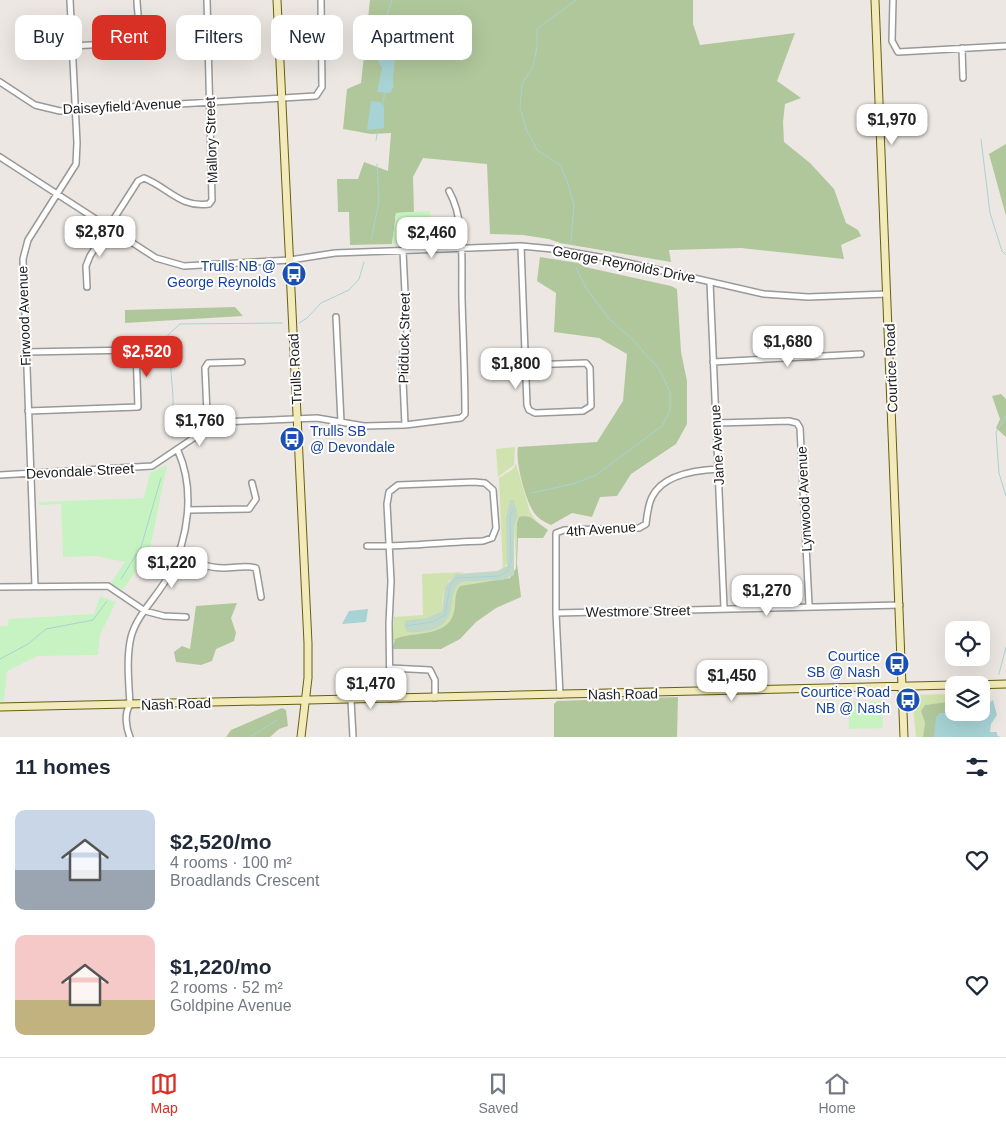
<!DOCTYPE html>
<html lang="en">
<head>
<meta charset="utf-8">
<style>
  body { margin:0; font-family:Helvetica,sans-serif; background:#f6f6f7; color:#1f2937; height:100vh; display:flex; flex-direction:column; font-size:19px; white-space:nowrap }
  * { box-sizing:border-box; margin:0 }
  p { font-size:16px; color:#747a83 }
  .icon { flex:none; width:28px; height:28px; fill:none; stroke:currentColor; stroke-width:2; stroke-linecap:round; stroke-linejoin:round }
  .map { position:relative; height:737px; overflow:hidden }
  .panel { display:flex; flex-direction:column; background:#fff; flex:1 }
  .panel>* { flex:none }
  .guide { position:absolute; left:15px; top:15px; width:500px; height:45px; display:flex; gap:10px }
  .fabs { position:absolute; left:945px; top:621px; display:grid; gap:10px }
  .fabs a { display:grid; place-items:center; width:45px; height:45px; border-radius:10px; background:#fff; box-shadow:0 5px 20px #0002; font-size:25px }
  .price { position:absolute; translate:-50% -42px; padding:0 11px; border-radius:10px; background:#fff; color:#222; font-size:16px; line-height:32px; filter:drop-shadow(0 1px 2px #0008) }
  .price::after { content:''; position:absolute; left:50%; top:30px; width:15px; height:11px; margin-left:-8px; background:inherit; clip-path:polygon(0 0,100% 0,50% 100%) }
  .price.active { background:#d93025; color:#fff }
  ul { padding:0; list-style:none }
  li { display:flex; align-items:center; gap:15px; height:125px; padding:0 15px }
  li span { display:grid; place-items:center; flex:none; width:140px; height:100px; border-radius:10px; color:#555 }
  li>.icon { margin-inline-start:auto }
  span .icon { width:60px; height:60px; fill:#fffc; stroke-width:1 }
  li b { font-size:21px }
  h2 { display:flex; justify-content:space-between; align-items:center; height:60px; padding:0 15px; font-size:21px }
  .chip { padding:0 18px; border-radius:10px; background:#fff; box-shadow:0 5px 20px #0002; font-size:18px; line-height:45px }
  .chip.active { background:#d93025; color:#fff }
  .dock { display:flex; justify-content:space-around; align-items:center; height:70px; border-top:1px solid #e0e1e3; background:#fff; font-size:14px; color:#747a83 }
  .dock a { display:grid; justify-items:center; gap:2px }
  .dock .active { color:#d93025 }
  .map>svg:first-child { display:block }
  .grass { fill:#d0e2ad }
  .forest { fill:#b0c79b }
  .wetland { fill:#c1d8c9 }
  .park { fill:#c7f3c2 }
  .water { fill:#a7d3d5 }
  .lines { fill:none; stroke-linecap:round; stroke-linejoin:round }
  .stream { stroke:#a7d3d5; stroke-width:1 }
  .street-casing { stroke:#999; stroke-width:8 }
  .secondary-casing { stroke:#655f10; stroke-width:9 }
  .street { stroke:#fff; stroke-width:5 }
  .secondary { stroke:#f2eaba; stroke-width:7 }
  .labels { text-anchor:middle; stroke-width:4; stroke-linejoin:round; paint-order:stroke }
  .street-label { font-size:14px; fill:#1c1c1c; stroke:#fff }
  .transit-label { font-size:14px; fill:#164399; stroke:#fff; text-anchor:end }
</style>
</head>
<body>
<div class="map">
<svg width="1006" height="737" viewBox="0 0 1006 737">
  <rect width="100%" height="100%" fill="#ece7e2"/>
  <path class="grass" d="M515,447L514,465L498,477L496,449Z
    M516,464L530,512L537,522L548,530L529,517L516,538V560L514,528L518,514L506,518L508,561L503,570L499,478L513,469Z
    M464,572C444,577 443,593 442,611L426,618L406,620L430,629L453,596L457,585L462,582L502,580L460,586C454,595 458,606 453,616C443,639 410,630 393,641L392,646L394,617L423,615L422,574Z
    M954,694V701L925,705L921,711L925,723L923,737H916L912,695Z"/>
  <path class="forest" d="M370,0H693V24L700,45L795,33L777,81L801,98L785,104L783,122L784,142L810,163L834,189L846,223L858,230L861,236L841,245L844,259L741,248L669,250L671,262L560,243L549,239L523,235L490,234L487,164L423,158L413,177L414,212L396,213L392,244L350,245L349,212H338L337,179H358L364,162L388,171L391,133L371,134L343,129L347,89L361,83Z
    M1006,144V216L989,154Z
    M540,257L578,263L585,267L671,286L677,289L681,352L687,381V424L676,444L631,474L617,496L600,497L592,517L572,513L551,525C544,522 537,518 533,511C525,498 515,461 518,447L597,442L623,401L627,354L599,338L554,332L556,293L537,281Z
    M235,307L243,316L125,323V310Z
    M1001,394L1006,399V437L996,428L1000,419L992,396Z
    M523,516L530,517L548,530L543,538H518L517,563L521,597L496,608L476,622L460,639L441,649H392L395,639C413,631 448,638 454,612C456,604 454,592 460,586L510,578L516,568L517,523L519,517Z
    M237,603L231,618L236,633L234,641L216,649L212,661L201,665L176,662L174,652L182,646L190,649L196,606Z
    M678,697L677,737H554V704L557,701Z
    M954,701V713H940L934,737H923L925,723L921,711L925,705Z
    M282,708L286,710L288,726L279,729L270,737H226L231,730Z"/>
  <path class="wetland" d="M510,500H514L518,515L514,528V575L503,580L462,582C442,592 469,635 407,632L404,625L406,620L426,618L442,611L445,587L456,574L497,571L507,566L506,518Z"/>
  <path class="park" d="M430,211L431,240L392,244L396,213Z
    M167,465L150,549L123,590L110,584L125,562L97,556L63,557L61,504L39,505V502L144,498L150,473Z
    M100,596L116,602L100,635L98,655L37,656L7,671L4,701H0V626H7L9,619L94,614Z
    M848,702H882L883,728L849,729Z"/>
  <path class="water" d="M382,49C404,54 389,75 394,86L390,93L377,92L382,68L377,59Z
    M371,101L380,102L384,106V128L367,130Z
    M368,609L366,622L342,624L349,611Z
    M993,700L997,715L991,724L990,732H997V735L1000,737H934L936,717L940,713L981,712V709Z"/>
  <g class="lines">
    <path class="stream" d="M382,50V31L392,0
      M382,106L385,93
      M981,139L990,213L1002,251L1006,255
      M376,140L378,130
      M371,240L379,201L377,164
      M571,242L574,205L567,181L560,165L537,150L526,129L520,107L522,84L533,67L537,47V29L576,0
      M299,323L307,318L321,303L349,290L359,279L364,262
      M1006,416L996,432L999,473L1006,496
      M173,438V396L168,335L180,324L282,323
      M532,493L576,483L596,475L662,426L670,411V392L659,369L632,339L610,320L586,288L576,267
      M121,579L141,547L161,478
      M406,626L432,622L445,615L450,586L456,578L499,576L508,571L511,561L510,515L513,510
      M0,659L28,644L46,629L93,620L107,601
      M999,674L1006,647
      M250,737L277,720"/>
    <defs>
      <path id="street" d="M893,0L892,41L898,52L1006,46
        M71,46L128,43C144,36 137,15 137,0
        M962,48L963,78
        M0,82L35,105L60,111L316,96L322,87L321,0
        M0,157L156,258L184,266L290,260L335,253L521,246L553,249L611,259L764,294L808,297L887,294
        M521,246L527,405L529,410L535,413L583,411L591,406L590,368L586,363L526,365
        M403,251L407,335L402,358L405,425
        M710,282L724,608
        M87,287L86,266L90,256L138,181L144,178C169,188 180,208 209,204L212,200L207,0
        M336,317L341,422
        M25,352L136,350L138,407L28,411
        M713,362L861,354
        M716,423L789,421L797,423L800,428L809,605
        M210,427L207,414L205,368L208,363L242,362
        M0,475L152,466L210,427L222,422L317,418L364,426L405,425L461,418L465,414C465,375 463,337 462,299C461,265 466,221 449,191
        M188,510L249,509L256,499L252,483
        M367,546C405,547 444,542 483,541L492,538L496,528L493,490L485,483L474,482L398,485L389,492L387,504L391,581L389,624L390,699
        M178,556C193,562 208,568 224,568C236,568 245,565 256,568L261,597
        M35,586L23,259L28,240L76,164L77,143L70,0
        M0,587L108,586L145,611L164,616L186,617
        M556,613L900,605
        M390,668L430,670L435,680V698
        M560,695L556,613V533L564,530L639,528L646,524C647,515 648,505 652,497C663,474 696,470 719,469
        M351,700L353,737
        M130,737C126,728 124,713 130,705C129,684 126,658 131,637C137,614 158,596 169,575C189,538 195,489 178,451"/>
      <path id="secondary" d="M277,0L308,643V678L301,737
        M875,0L904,737
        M972,685L1006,684
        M0,707L954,685"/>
    </defs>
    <use href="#street" class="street-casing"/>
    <use href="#secondary" class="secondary-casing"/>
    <use href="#street" class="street"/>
    <use href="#secondary" class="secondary"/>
  </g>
  <defs>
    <symbol id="bus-disc" viewBox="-11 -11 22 22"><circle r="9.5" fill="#1a4fb4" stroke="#fff"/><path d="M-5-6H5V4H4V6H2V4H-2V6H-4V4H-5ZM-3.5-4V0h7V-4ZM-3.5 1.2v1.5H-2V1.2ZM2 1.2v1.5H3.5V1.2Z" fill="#fff"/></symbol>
  </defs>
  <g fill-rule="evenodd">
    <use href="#bus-disc" x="280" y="260" width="28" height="28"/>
    <use href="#bus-disc" x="278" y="425" width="28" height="28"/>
    <use href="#bus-disc" x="883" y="650" width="28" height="28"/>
    <use href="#bus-disc" x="894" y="686" width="28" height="28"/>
  </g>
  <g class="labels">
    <g class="street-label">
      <text transform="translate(122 106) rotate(-3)" y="5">Daiseyfield Avenue</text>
      <text transform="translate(211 140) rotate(-92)" y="5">Mallory Street</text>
      <text transform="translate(624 264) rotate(11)" y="5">George Reynolds Drive</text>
      <text transform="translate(24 316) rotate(-92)" y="5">Firwood Avenue</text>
      <text transform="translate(404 338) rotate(-89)" y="5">Pidduck Street</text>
      <text transform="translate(891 368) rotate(-92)" y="5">Courtice Road</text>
      <text transform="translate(295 369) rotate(-93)" y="5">Trulls Road</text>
      <text transform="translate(717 445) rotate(-93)" y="5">Jane Avenue</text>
      <text transform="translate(80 471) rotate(-3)" y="5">Devondale Street</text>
      <text transform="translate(804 499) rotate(-93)" y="5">Lynwood Avenue</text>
      <text transform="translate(601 529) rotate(-4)" y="5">4th Avenue</text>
      <text transform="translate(638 611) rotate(-1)" y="5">Westmore Street</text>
      <text transform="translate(623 694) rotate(-1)" y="5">Nash Road</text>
      <text transform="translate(176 704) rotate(-2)" y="5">Nash Road</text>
    </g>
    <g class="transit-label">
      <text x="276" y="271">Trulls NB @<tspan x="276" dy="16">George Reynolds</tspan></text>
      <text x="310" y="436" text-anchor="start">Trulls SB<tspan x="310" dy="16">@ Devondale</tspan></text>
      <text x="880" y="661">Courtice<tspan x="880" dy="16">SB @ Nash</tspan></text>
      <text x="890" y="697">Courtice Road<tspan x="890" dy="16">NB @ Nash</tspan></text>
    </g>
  </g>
</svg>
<div class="fabs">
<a><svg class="icon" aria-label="locate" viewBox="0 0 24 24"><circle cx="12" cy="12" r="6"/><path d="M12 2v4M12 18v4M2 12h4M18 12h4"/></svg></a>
<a><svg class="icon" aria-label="layers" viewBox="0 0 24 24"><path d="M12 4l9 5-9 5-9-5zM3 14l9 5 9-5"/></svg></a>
</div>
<b class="price" style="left:892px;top:146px">$1,970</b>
<b class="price" style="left:100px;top:258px">$2,870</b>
<b class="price" style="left:432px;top:259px">$2,460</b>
<b class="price" style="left:788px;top:368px">$1,680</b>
<b class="price active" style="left:147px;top:378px">$2,520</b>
<b class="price" style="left:516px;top:390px">$1,800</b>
<b class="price" style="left:200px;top:447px">$1,760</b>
<b class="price" style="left:172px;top:589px">$1,220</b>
<b class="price" style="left:767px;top:617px">$1,270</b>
<b class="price" style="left:732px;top:702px">$1,450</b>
<b class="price" style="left:371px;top:710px">$1,470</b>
<div class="guide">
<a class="chip">Buy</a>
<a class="chip active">Rent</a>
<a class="chip">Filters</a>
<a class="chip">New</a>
<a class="chip">Apartment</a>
</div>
</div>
<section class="panel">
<h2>11 homes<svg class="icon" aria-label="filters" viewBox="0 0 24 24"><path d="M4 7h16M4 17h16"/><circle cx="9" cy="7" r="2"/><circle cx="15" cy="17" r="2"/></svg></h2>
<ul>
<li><span style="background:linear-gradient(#c9d6e8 60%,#9aa5b1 0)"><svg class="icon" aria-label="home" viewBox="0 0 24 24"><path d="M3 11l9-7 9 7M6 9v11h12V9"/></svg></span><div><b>$2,520/mo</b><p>4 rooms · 100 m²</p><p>Broadlands Crescent</p></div><svg class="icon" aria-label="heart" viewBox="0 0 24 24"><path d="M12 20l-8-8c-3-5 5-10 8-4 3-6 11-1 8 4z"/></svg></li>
<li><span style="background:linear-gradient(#f6c9c9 65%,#c2b280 0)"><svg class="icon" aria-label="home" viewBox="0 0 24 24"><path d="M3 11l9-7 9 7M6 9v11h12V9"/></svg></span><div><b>$1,220/mo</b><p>2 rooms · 52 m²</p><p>Goldpine Avenue</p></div><svg class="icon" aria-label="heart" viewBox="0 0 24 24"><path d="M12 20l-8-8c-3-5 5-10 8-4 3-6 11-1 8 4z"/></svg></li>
</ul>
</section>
<nav class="dock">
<a class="active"><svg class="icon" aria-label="map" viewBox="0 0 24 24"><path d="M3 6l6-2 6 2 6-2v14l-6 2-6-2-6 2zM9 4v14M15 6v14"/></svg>Map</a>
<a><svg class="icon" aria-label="saved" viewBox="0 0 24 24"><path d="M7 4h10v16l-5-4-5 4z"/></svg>Saved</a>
<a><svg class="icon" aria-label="home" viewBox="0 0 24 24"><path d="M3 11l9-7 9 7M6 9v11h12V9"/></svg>Home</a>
</nav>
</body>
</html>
